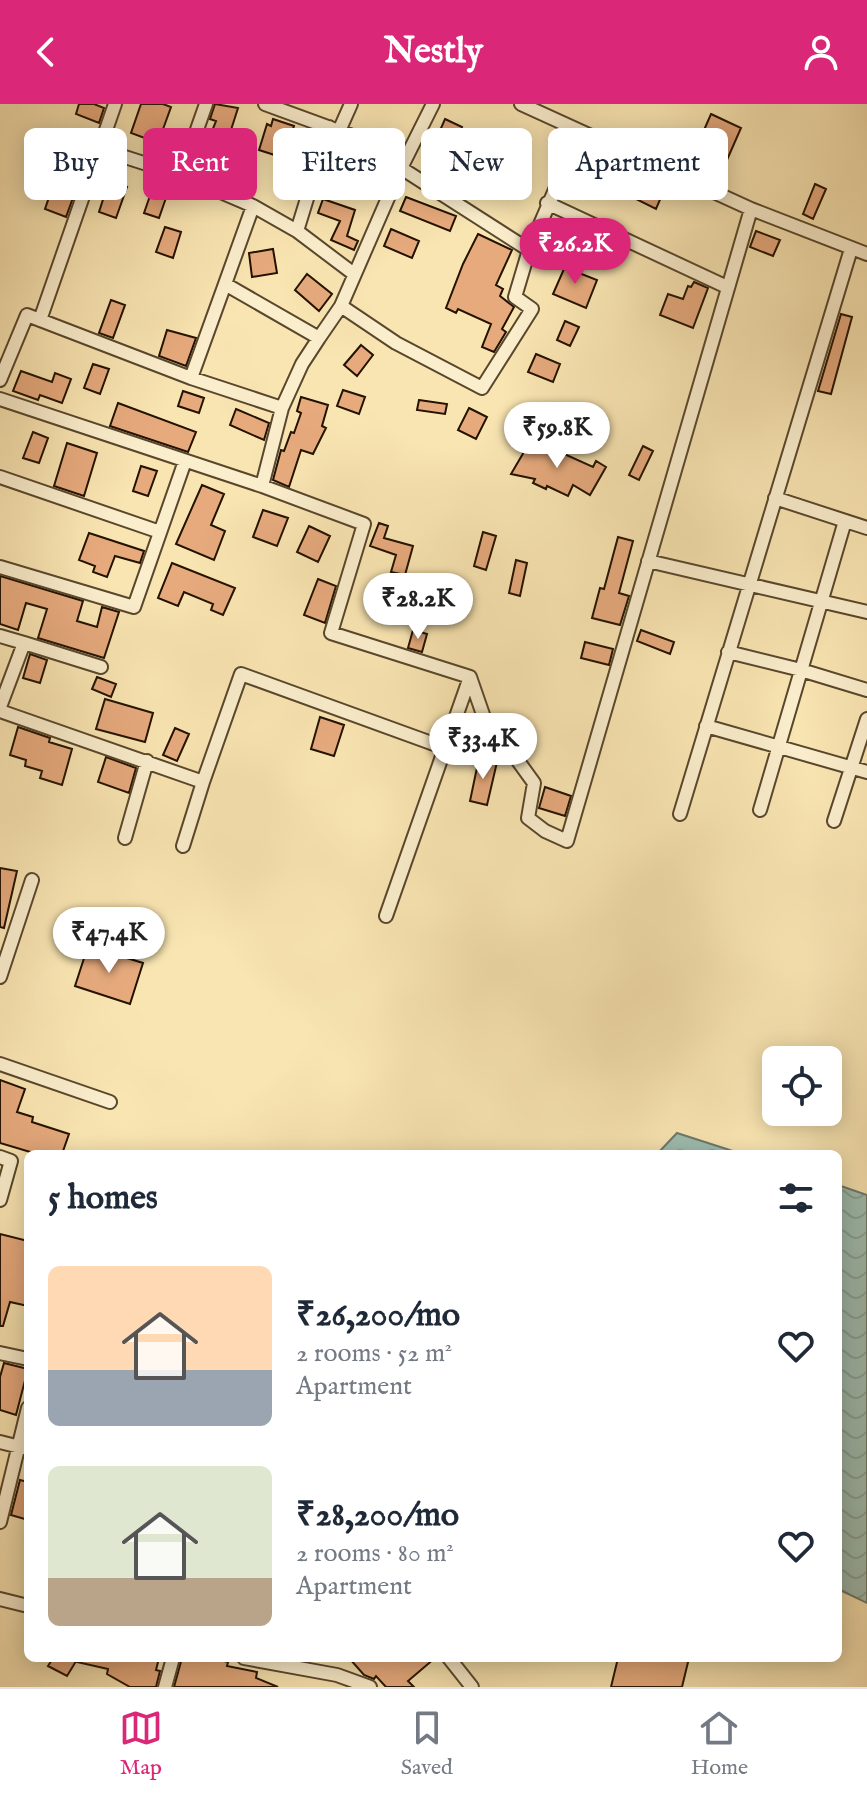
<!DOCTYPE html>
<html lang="en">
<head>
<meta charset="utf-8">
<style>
  body { margin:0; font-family:"IM FELL English",serif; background:#f2f2f3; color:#1f2937; height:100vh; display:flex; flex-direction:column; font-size:30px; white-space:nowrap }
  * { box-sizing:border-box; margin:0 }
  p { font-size:26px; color:#747a83 }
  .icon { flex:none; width:44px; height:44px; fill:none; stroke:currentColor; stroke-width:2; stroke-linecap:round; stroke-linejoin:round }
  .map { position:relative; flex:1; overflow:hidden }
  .sheet { position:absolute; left:24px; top:1046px; width:818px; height:512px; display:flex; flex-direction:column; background:#fff; border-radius:12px; box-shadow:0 4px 20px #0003 }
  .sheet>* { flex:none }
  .top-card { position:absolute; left:24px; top:24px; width:820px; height:72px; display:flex; gap:16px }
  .fabs { position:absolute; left:762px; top:942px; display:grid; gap:16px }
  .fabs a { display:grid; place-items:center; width:80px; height:80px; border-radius:12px; background:#fff; box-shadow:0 4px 20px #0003; font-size:40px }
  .price { position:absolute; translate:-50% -68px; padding:0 18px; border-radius:28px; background:#fff; color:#222; font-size:26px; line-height:52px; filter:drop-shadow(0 2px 4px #0008) }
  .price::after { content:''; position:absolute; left:50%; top:48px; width:24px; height:18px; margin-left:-12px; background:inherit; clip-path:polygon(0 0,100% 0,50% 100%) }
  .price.on { background:#db2777; color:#fff }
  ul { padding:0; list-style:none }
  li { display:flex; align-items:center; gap:24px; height:200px; padding:0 24px }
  li span { display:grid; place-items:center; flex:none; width:224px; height:160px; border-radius:12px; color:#555 }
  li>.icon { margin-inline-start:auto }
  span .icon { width:96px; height:96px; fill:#fffc; stroke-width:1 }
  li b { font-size:34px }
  h2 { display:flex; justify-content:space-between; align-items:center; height:96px; padding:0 24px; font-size:34px }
  .chip { padding:0 28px; border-radius:12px; background:#fff; box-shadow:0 4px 20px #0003; font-size:28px; line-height:72px }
  .chip.on { background:#db2777; color:#fff }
  header { display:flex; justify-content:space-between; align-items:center; height:104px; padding:0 24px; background:#db2777; color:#fff; font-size:36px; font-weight:800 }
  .tabs { display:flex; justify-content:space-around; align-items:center; height:112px; border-top:2px solid #e0e1e3; background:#fff; font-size:22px; color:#747a83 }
  .tabs a { display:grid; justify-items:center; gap:4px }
  .tabs .on { color:#db2777 }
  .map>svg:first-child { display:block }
  .water { fill:url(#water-waves); stroke:#6d796b; stroke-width:2 }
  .building { fill:#e6aa7d; stroke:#231200; stroke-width:2 }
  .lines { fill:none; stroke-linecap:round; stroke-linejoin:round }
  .minor-casing { stroke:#58472c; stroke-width:16 }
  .minor { stroke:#fbeecd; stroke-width:12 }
</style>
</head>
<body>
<header><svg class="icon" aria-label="back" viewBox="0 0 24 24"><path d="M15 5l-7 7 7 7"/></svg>Nestly<svg class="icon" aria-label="person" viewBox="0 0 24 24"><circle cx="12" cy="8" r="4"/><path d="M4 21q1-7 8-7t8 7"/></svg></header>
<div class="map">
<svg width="867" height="1583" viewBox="0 0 867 1583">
  <defs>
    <pattern id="water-waves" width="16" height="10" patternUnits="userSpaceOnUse" patternTransform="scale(2)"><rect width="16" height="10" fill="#9ebeb2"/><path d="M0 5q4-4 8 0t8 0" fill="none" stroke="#88a297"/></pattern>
  </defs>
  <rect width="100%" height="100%" fill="#f9e5b2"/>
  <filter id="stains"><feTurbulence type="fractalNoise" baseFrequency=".0025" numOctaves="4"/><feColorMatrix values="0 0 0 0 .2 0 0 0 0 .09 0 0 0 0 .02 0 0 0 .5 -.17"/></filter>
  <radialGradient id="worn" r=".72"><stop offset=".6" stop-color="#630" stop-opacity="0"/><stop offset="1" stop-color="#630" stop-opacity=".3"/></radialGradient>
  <path class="water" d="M677,1029L742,1050H657Z
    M838,1081L867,1091V1499L838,1485Z"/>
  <path class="building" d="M79,0H94L104,4L99,19L76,10Z
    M141,0H163L171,3L158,39L131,29Z
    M215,0L238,4L230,29L234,30L230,40L210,32L216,17L210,15Z
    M711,10L741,24L727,56L697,42Z
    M273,15L294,22L284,54L259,46L267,20L271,22Z
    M445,15L462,23L450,48L434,40Z
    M580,61L605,72L601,81L576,70Z
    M639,64L668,77L656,105L626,90Z
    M56,73L78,80L66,113L45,105Z
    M109,77L127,83L116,114L99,108Z
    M815,80L826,85L813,115L803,110Z
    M152,86L167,91L159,114L144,109Z
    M406,93L456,112L450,127L400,107Z
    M323,95L355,106L347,132L358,137L354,146L331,136L340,117L318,109Z
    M165,123L181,128L173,154L156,148Z
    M391,125L419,137L412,154L384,142Z
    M756,127L780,136L773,152L750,143Z
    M478,130L512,146L496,181L503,185L500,192L514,203L502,225L506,228L494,248L482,243L491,220L458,205L456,209L446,204L463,160Z
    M273,145L277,169L252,173L249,149Z
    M567,158L577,162L574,167L597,176L586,204L553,190Z
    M307,170L332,190L319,207L295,186Z
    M694,178L708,184L693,224L660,211L668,190L683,195L688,182L691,183Z
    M111,196L125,201L113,234L99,229Z
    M841,210L852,213L831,290L818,287Z
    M565,217L579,223L570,242L557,236Z
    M167,226L196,234L186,262L159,252Z
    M361,241L373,251L357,272L344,261Z
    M536,250L560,260L553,278L528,268Z
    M93,260L109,265L100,290L84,284Z
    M21,267L52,278L55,269L71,275L62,299L40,291L38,296L13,287Z
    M343,286L365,293L359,310L337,302Z
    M183,287L204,294L199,309L178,302Z
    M301,293L328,301L322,322L326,324L313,350L301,346L289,383L273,376L281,346L284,347L291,328L294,329L301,309L297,307Z
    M419,296L447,300L445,310L417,306Z
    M118,299L196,328L188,348L110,322Z
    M469,304L487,313L476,335L458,326Z
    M236,305L269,319L264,336L230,321Z
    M33,328L48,334L39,359L23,354Z
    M531,336L549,347L551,344L593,363L596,357L606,363L590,391L573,381L568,392L547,382L546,385L533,379L535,375L511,370Z
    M67,339L97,349L84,392L54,382Z
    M643,342L653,347L639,376L629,371Z
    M141,362L157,367L148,392L133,387Z
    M202,381L224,390L211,421L225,427L214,456L176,440Z
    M263,406L288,414L277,442L253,433Z
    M379,419L388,422L384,434L413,442L405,471L391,468L396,451L370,442Z
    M309,422L330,432L318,458L297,448Z
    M483,428L496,432L486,466L474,462Z
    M89,429L144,447L140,459L115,452L107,473L93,468L95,462L79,456Z
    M618,433L633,437L619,489L629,492L620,521L592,514L600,484L604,485Z
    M516,456L527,459L520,492L509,489Z
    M172,459L235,484L223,511L211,506L213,500L184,488L178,502L158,494Z
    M0,472L83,497L77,517L97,523L102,503L119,508L104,554L38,534L47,505L26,499L18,526L0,520Z
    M318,475L336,482L325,519L304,511Z
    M413,526L427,530L422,548L408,544Z
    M641,526L674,538L670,550L637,537Z
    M585,538L613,545L609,561L581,554Z
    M30,550L47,556L40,579L23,574Z
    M97,573L116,580L111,593L92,585Z
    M105,595L153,609L145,638L96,625Z
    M320,613L344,621L334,652L311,645Z
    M18,623L50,634L49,638L72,645L62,681L40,674L42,667L25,662L26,656L10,651Z
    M175,624L189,630L177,657L163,651Z
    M106,653L136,664L129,689L98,678Z
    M479,654L497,658L487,701L470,697Z
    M545,683L571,692L565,712L539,704Z
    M0,764L17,767L4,824L0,823Z
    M88,842L143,859L130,900L75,882Z
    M0,976L25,985L17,1008L33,1013L32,1018L69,1030L62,1050H37L0,1039Z
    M0,1130L28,1137V1202L10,1198L3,1222H0Z
    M4,1259L28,1265L16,1311L0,1306V1273Z
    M20,1376L28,1378V1416L11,1411Z
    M53,1554H78L67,1572L48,1562Z
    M78,1554H159L156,1566L160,1567L156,1583H130L107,1570L108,1565L77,1558Z
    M182,1554H211L228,1558L227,1562L257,1568L256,1574L278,1583H174Z
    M349,1554H435L408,1577L414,1583H386L376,1572L374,1575L364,1571Z
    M618,1554H689L682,1583H611Z"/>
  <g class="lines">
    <defs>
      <path id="minor" d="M265,0L407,52
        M521,0L751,105L867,150
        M339,27L351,0
        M100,45L181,71L206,0
        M401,64L529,146L580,28
        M181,71L253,102L297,127L329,23
        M547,99L727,183
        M297,127L354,170
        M225,180L253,102
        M341,202L396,239L482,284L532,205L515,193L529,146
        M40,216L115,0
        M319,234L341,202L401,64L433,0
        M191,274L225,180L319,234L302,260L282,304
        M0,276L27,211L191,274L282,304L262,382
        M0,295L262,382L364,420L331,529L470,573L445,644
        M0,373L160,428
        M775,394L867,424
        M648,457L867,508
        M0,463L134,503L185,357
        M0,532L24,539L0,603
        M24,539L101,563
        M728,548L801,566L867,586
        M470,573L488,625L513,650L534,679L528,714L545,727L567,737L751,105
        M0,607L203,678L183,742
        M706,622L867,668
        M203,678L241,570L445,644L386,812
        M760,706L845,417
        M680,710L851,145
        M834,717L867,615
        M125,734L147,657
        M0,873L32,776
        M0,960L110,998
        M0,1053L11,1057L0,1096
        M0,1249L28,1255
        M0,1338L28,1345
        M0,1418L28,1304
        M0,1495L28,1502
        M244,1554L337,1571L370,1583
        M449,1554L472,1583
        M165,1583L173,1554"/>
    </defs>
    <use href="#minor" class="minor-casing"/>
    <use href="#minor" class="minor"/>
  </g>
  <rect width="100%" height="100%" filter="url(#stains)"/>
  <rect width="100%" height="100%" fill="url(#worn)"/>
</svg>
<div class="fabs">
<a><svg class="icon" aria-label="locate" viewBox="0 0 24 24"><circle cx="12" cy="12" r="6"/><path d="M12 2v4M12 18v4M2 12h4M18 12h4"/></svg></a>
</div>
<b class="price on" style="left:575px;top:182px">₹26.2K</b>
<b class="price" style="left:557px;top:366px">₹59.8K</b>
<b class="price" style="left:418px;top:537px">₹28.2K</b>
<b class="price" style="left:483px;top:677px">₹33.4K</b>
<b class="price" style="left:109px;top:871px">₹47.4K</b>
<div class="top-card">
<a class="chip">Buy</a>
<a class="chip on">Rent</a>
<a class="chip">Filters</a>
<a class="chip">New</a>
<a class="chip">Apartment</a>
</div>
<section class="sheet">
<h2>5 homes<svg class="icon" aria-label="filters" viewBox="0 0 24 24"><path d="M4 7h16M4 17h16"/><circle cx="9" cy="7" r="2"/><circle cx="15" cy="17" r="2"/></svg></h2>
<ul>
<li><span style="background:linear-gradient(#ffd9b3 65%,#9aa5b1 0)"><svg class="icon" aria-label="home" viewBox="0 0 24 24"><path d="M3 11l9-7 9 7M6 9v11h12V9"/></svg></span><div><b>₹26,200/mo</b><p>2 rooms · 52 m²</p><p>Apartment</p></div><svg class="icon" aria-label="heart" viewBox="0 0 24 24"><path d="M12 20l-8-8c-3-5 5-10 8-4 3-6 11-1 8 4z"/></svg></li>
<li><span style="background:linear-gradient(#dfe7d0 70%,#b9a48a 0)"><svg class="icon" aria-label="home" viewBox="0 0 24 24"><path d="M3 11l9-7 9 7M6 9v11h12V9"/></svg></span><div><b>₹28,200/mo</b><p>2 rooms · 80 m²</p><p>Apartment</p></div><svg class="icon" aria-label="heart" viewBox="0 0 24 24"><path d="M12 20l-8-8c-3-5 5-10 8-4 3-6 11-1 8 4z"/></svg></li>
</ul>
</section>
</div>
<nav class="tabs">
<a class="on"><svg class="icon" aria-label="map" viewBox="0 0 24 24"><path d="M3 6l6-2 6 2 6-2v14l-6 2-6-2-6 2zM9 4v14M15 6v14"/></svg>Map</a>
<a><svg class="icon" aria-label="saved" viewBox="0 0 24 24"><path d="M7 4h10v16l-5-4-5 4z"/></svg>Saved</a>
<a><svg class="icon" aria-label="home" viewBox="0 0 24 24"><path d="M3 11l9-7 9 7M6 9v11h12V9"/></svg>Home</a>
</nav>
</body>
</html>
